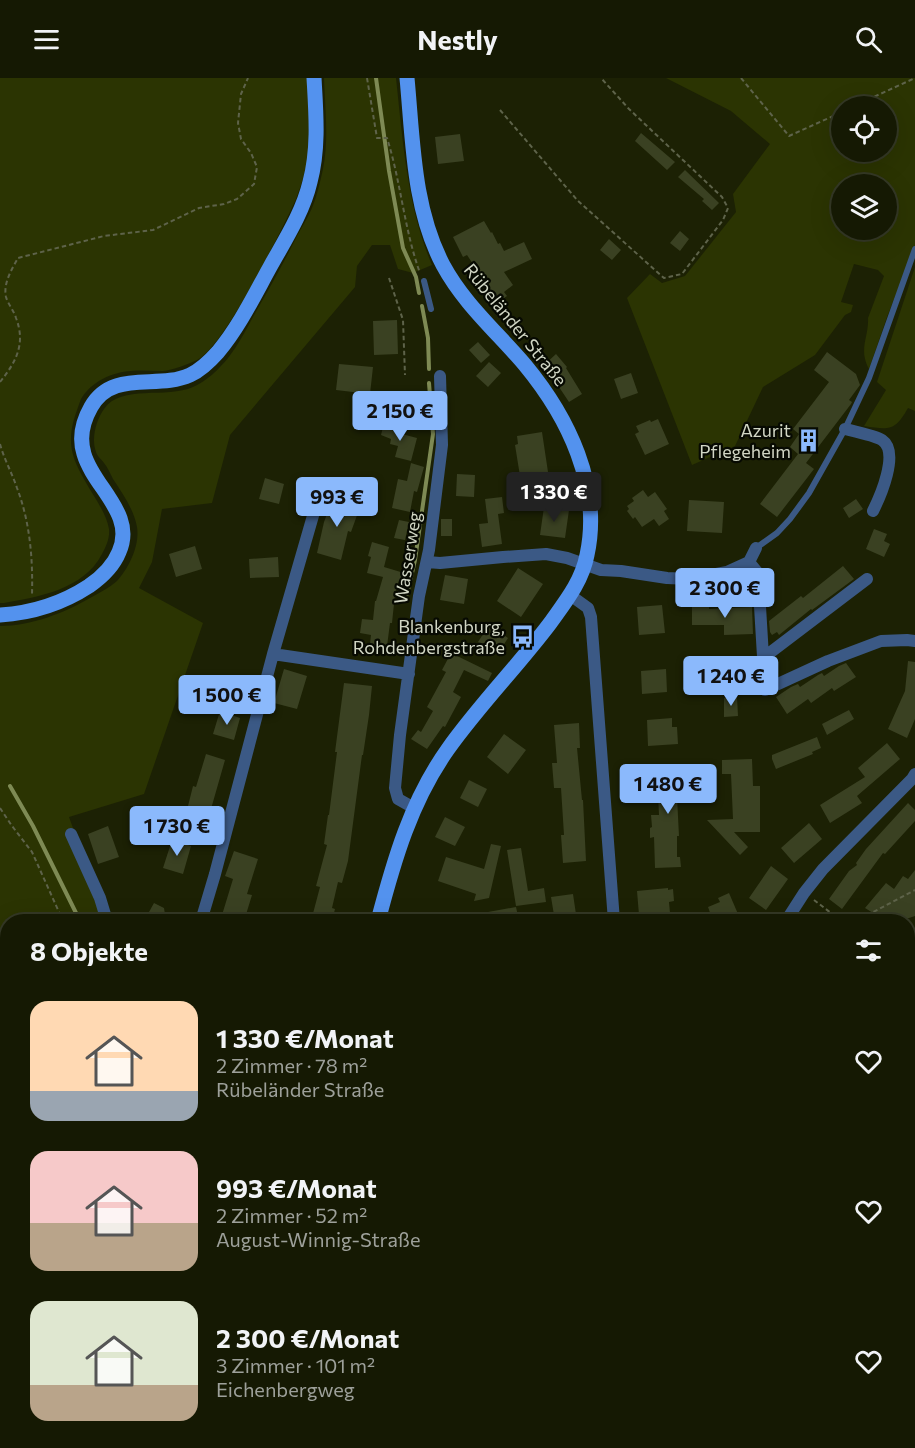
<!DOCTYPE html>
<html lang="de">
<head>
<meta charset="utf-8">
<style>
  body { margin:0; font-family:Commissioner,sans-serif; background:#222612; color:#f1f3f6; height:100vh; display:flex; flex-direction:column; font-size:22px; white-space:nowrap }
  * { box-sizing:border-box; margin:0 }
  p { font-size:20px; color:#9da09a }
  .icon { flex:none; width:33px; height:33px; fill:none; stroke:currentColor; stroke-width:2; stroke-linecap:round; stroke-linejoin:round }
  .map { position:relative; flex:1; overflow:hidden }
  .panel { position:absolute; left:0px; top:836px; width:915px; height:536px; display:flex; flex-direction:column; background:#151903; border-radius:24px 24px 0 0; box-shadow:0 6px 24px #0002,0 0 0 2px #343825 }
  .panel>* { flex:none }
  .tools { position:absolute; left:831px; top:18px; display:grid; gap:12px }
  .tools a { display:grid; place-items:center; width:66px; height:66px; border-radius:50%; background:#151903; box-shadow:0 6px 24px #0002,0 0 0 2px #343825; font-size:30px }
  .price { position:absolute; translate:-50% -51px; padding:0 14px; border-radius:6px; background:#8bb9fc; color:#111; font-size:20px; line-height:39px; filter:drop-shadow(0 2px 3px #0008) }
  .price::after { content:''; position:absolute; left:50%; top:36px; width:18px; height:14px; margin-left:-9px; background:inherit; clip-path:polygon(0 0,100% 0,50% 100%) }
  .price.active { background:#222; color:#fff }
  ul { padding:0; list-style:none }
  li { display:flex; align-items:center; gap:18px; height:150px; padding:0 30px }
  li span { display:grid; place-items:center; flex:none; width:168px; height:120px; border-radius:18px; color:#555 }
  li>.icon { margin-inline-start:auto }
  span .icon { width:72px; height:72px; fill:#fffc; stroke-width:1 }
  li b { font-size:26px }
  h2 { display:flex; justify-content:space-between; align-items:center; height:72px; padding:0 30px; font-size:26px }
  header { display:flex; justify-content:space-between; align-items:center; height:78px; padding:0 30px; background:#151903; font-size:27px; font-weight:700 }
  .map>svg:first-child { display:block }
  .green { fill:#2b3402; fill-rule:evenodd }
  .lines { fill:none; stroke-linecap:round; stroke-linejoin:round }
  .stream { stroke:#7e8a54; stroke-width:4 }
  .building { fill:#3a4122 }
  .path { stroke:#5e634a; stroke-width:2; stroke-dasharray:4.5 3; stroke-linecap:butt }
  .lane { stroke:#3b5985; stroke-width:6 }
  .street { stroke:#3b5985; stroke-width:12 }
  .primary { stroke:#5392ee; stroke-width:15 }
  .labels { text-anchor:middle; stroke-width:4.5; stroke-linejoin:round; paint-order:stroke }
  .street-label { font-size:18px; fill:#d1d6c4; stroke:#070a02 }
  .poi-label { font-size:18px; fill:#d1d6c4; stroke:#070a02; text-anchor:end }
</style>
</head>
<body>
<header><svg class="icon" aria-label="menu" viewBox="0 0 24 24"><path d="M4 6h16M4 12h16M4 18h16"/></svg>Nestly<svg class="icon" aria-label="search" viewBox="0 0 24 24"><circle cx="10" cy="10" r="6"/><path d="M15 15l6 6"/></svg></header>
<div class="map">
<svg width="915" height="1370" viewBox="0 0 915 1370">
  <rect width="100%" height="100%" fill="#1c2104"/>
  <path class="green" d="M0,0H308C309,27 312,65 306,90C303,100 300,111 296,121C282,152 224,269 197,282C189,286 172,292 163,293C152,293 141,292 131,293C112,294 91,304 81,321C79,326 77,332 75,338C64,372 77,389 94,418C100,428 107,439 109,451C110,460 106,469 102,476C84,511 39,519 4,525H0Z
    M324,0H396C403,64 407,128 432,187L413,195L398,191L390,167H372L357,188L355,209L230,357L212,425L162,431L152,484L139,510L203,545L144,716L69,739L107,843H8L7,873L0,875V548C31,548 64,535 90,520C99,515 109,510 117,503C129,490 140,467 137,449C134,432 123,416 113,401C110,395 108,390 104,385C102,382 97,378 96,374C91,361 96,342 104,331C121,306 167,321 193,309C207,303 219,291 228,280C240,265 249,246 258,230C272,206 285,182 297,158C302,149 308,139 312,130C317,118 320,104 323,91C329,61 325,30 324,0Z
    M666,0H915V168L887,239L869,291C858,270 869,260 868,240L884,198L878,192L854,186L841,224L853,227L851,234L845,237L815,277L763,309L735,368L692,387L627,220L650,196L662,205L685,198L736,134L733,116L770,66L731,33ZM842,28H886V74H842ZM842,106H886V152H842Z
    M915,189V333L908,330C895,353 890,352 864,348L886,312L877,304Z"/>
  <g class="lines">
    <path class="stream" d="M376,0L389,93L403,170L416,199L419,215
      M422,228L428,260L429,291
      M407,516L415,482L433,356L429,305
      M10,708L33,748L80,843"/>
  </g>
  <path class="building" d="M641,55L675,84L667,92L635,63Z
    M460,56L464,83L438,86L435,59Z
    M685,92L719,125L712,132L702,123L704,121L678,99Z
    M484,143L491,155L492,154L498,166L500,165L504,173L524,164L532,181L504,194L513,207L504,214L507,218L498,224L495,219L493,221L475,194L477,192L467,177L463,179L453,159Z
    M680,153L689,161L680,173L670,165Z
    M609,161L621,172L612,182L600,172Z
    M397,242L398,276L374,277L373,243Z
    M478,264L490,277L481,285L469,272Z
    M827,274L856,296L860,307L849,322L852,324L851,326L806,385L814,391L777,439L760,426L798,376L790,369L799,356L793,351L829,304L814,292Z
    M556,276L567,289L566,290L582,316L569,324L553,300L543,288Z
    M489,284L501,295L488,309L476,298Z
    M339,286L373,289L370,316L336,312Z
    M631,295L638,315L621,321L614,301Z
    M658,341L669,366L645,377L635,356L639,354L636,348L650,342L651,344Z
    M384,345L399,350L398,355L417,360L411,383L395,379L398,368L390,366L391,361L381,357Z
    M542,354L548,394L520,398L515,367L518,366L517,358Z
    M411,385L424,389L417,414L414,413L410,434L392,430L398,401L407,403Z
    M457,396L475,397L474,419L456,418Z
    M265,400L284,406L279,426L259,421Z
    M643,412L648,419L655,414L667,431L664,433L669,441L659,448L654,441L642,449L635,439L633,441L627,433L629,431L627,428L634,423L632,420Z
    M502,419L504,435L498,436L502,466L482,469L479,446L488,445L485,421Z
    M333,420L360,429L351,454L348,453L341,482L317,475L324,444Z
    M856,421L863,431L849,440L843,430Z
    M689,422L724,424L722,455L687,453Z
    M544,429L569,432L565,460L540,457Z
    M441,441H452V458H441Z
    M399,442L409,444L405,462L394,460Z
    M874,451L887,456L884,463L890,466L884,479L866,471Z
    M372,464L389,469L384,489L404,495L401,503H399L395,516L392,545H390L386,576L369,574L371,557L360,555L362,541L373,542L375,523H376L383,499L367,495L371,479L368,478Z
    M195,468L202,491L176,499L169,476Z
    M278,479L279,499L250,500L249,481Z
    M843,488L854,501L812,532L811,531L779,557L777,554L772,557L770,554L769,543L801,518L803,520Z
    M518,490L543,506L521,539L497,523Z
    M445,497L468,501L464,526L440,522Z
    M662,527L665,555L639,557L637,529Z
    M692,528H709V531L752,529L753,556L724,557V547H692Z
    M489,547L508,560L497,577L478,564Z
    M451,575L492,595L488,603L464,592L453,614L461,619L445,649L443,648L427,671L411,661L418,652L421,654L433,633L427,629L446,594L442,592Z
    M908,583L915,584V641L907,660L888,651L905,613Z
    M846,585L856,599L834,613L832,610L811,625L808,621L787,636L776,619L791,609L798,606L800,609L818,597L822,595L824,598L839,588Z
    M284,591L307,598L297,631L274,625Z
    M666,591L667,614L642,616L641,593Z
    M344,605L372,608L369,637L363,677H362L348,783L342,805L338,804L332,830L335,831L332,843H311L320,809L316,808L327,767L324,766L328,737H329L337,674H335Z
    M737,619L738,638L724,639V620Z
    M849,632L854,641L827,657L822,646Z
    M220,633L240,640L234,662L213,656Z
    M672,640V649H677L678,666L648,668L647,642Z
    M579,645L580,670H577L582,722H583L586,783L563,785L561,757H564L561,710H554L552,685H557L554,647Z
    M504,656L526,672L508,696L487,679Z
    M817,659L821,670L812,674L813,676L776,691L772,681V677Z
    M887,665L900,681L857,718L862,725L830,745L820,727L865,699L858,690Z
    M206,676L225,682L209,738L187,732L193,708L196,709Z
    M752,681L753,708H760V754H734L748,769L740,777L707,742L733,741L731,696H722V682Z
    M671,690V694L680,693L681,707H699L700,718L677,719L679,758H677V779H680L681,789L655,790L654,759L650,760V750L652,749L651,737H659L658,716H651L649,692Z
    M469,702L487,711L478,729L460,720Z
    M908,725L915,732V743L885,776L883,775L842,831L829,821L849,793L857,787L856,785L866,771Z
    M445,739L465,749L455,768L435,759Z
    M809,745L822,761L794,785L781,770Z
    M108,748L119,779L98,786L88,756Z
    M172,762L191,768L183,796L163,790Z
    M491,766L501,768L489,820L474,823L476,816L438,803L446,779L484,791Z
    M521,770L528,813L544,810L546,824L516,828L507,772Z
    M234,773L258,781L247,816L252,817L244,843L222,837L233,801L225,798Z
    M771,788L788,801L766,832L749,820Z
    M915,792V838L906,841V843H875L873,835L865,830L886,805L894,811L903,798L908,801Z
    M668,810V812L673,811L674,823L669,824L670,835L639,837L637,813Z
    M729,815L741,843H713L708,829L720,824L718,820Z
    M573,816L577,843H555L551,819Z
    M154,825L164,830L166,843H144Z
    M516,829L519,843H489L488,834Z"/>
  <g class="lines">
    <path class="path" d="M367,0L377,60H387C401,104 404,151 420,195
      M741,0L789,58L842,34
      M854,28L915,0
      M500,32L578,123L664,200L682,196L723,142L728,130L722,119L629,31L601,0
      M389,200L403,242L405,297
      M0,304C16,284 26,266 16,240C14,233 8,226 6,219C3,205 12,191 18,180L104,158L153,152L199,130L224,126L237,121L254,106L257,89L251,75L241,61L238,45L241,16L248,0
      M0,366C4,381 12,395 17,410C30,444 33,481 32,517
      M0,730L12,748L32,774L63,843
      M814,822L831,835L846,843
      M853,843L860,841L915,812
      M751,1364L754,1370"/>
    <path class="lane" d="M424,203L431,231
      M756,470L777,455L790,441L809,415L845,351L869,300L915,171
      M908,1352L915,1351
      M657,1364L663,1370
      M703,1364L708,1370
      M624,1370L630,1364
      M802,1370L840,1364"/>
    <path class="street" d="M845,351C853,353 876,358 882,362C900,374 880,419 873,433
      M427,484L440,485L503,479L546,476L567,480L601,492L621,493L667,500L690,501L727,494L749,484L756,470
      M749,484L758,495L765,612L828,583L881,563L907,562L915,563
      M570,517L588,530L591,539L614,843
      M273,576L409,596
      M763,580L867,501
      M414,730L398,721L395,710L400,657L419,518L429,472L442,367L440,298
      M71,756L100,820L107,843
      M201,843L215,796L273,576L319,417
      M786,843L804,815L823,791L912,701L915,696
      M908,909L915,908
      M0,1091L8,1086
      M0,1260L8,1270
      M908,1271H915
      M0,1362L8,1353
      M785,1364V1370
      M240,1370L241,1364
      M772,1370L777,1364"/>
    <path class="primary" d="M0,537C32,535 63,525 89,508C102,499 113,489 119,474C136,436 94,410 84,376C79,360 83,343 91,329C112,291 157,312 190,297C201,292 210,283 218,274C239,249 254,218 270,189C285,162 303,134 310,104C319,70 316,35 314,0
      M378,843C394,782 411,723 448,671C480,626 518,588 551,544C566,523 582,503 587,477C602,408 568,339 525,287C497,254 464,226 443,187C413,130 413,63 407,0
      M459,1364L460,1370"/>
  </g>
  <defs>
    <symbol id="building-bare" viewBox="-9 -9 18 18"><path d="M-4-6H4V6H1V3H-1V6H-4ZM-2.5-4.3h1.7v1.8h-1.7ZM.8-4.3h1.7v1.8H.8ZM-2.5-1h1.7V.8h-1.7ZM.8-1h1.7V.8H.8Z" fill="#8bb9fc" stroke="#070a02" stroke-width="2.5" paint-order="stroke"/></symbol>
    <symbol id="bus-bare" viewBox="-9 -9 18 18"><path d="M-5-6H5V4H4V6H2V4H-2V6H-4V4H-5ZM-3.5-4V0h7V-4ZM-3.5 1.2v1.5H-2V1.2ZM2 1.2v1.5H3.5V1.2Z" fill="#8bb9fc" stroke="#070a02" stroke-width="2.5" paint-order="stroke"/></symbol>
  </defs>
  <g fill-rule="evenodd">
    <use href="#building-bare" x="792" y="346" width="33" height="33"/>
    <use href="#bus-bare" x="506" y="542" width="33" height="33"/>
  </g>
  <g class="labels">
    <g class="street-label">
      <text transform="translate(515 247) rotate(51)" y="6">Rübeländer Straße</text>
      <text transform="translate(408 480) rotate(-81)" y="6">Wasserweg</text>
    </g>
    <g class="poi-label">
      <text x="791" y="359">Azurit<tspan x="791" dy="21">Pflegeheim</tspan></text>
      <text x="505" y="555">Blankenburg,<tspan x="505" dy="21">Rohdenbergstraße</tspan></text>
    </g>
  </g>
</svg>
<div class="tools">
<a><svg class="icon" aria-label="locate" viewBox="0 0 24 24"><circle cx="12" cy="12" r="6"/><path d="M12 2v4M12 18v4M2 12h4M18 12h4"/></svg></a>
<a><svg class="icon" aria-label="layers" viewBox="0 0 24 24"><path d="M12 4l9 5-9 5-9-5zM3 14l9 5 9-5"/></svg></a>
</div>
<b class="price" style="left:400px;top:364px">2 150 €</b>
<b class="price active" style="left:554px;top:445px">1 330 €</b>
<b class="price" style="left:337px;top:450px">993 €</b>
<b class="price" style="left:725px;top:541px">2 300 €</b>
<b class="price" style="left:731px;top:629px">1 240 €</b>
<b class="price" style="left:227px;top:648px">1 500 €</b>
<b class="price" style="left:668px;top:737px">1 480 €</b>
<b class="price" style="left:177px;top:779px">1 730 €</b>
<section class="panel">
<h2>8 Objekte<svg class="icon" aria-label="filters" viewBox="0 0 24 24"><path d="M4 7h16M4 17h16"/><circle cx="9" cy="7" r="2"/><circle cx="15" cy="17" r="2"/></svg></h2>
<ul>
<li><span style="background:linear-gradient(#ffd9b3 75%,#9aa5b1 0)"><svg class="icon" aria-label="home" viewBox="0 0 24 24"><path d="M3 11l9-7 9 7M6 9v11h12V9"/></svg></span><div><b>1 330 €/Monat</b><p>2 Zimmer · 78 m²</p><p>Rübeländer Straße</p></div><svg class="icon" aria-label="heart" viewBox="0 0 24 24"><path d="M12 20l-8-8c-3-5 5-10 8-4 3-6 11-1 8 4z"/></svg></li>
<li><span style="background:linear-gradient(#f6c9c9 60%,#b9a48a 0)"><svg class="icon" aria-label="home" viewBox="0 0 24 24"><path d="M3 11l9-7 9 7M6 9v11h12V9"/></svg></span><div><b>993 €/Monat</b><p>2 Zimmer · 52 m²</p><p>August-Winnig-Straße</p></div><svg class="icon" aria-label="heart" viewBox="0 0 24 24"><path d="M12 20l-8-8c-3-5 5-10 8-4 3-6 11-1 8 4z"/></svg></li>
<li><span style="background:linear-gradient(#dfe7d0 70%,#b9a48a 0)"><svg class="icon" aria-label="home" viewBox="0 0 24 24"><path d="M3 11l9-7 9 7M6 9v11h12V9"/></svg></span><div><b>2 300 €/Monat</b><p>3 Zimmer · 101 m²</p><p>Eichenbergweg</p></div><svg class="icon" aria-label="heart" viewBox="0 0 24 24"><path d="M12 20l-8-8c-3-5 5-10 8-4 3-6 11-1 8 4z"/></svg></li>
</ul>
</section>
</div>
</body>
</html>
